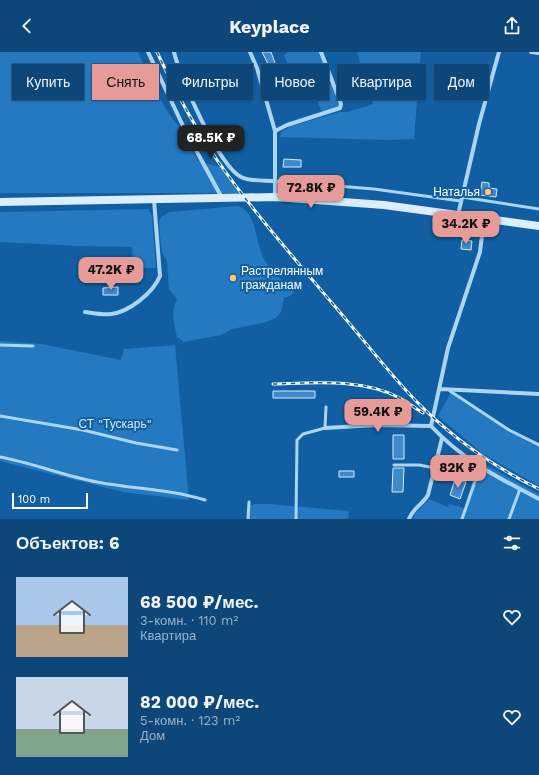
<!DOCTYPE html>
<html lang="ru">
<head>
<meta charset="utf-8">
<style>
  body { margin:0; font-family:"Work Sans",sans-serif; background:#164e7f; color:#f1f3f6; height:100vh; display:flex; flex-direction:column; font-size:15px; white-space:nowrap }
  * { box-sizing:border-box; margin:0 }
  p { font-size:13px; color:#9ab2c7 }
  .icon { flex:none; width:22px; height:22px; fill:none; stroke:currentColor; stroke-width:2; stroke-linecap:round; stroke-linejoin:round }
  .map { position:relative; height:467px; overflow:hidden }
  .panel { display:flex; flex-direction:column; background:#0d477a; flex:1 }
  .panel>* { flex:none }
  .hud { position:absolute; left:12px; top:12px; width:515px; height:36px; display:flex; gap:8px }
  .scale { position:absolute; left:12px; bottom:10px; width:76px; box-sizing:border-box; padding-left:4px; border:2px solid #fff; border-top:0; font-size:11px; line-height:14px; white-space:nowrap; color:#fff; -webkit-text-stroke:3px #115fa2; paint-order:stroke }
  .price { position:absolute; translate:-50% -34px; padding:0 9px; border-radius:8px; background:#e69b98; color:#111; font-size:13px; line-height:26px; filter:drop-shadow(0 1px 2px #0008) }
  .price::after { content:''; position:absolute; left:50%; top:24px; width:12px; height:9px; margin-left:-6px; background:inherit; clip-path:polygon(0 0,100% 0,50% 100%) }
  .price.active { background:#222; color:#fff }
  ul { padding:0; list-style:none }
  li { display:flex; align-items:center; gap:12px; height:100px; padding:0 16px }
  li span { display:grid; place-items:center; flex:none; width:112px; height:80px; border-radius:0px; color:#555 }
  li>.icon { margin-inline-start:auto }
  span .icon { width:48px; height:48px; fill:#fffc; stroke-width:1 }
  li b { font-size:17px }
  h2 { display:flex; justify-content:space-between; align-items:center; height:48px; padding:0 16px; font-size:17px }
  .tag { padding:0 14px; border-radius:0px; background:#0d477a; box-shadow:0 1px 3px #0004,0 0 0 1px #2d5f8b; font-size:14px; line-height:36px }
  .tag.active { background:#e69b98; color:#111 }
  header { display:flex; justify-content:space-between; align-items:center; height:52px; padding:0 16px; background:#0d477a; font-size:18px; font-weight:700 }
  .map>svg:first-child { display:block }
  .green { fill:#2479c0 }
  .building { fill:#3e8aca; stroke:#d4ebfe }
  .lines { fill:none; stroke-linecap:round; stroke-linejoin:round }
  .service { stroke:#abd4f5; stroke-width:3 }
  .minor { stroke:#abd4f5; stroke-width:4 }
  .secondary { stroke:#dceefe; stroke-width:8 }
  .rail-casing { stroke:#fff; stroke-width:3 }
  .rail { stroke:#115fa2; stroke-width:1.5; stroke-dasharray:4.5; stroke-linecap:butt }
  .poi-dot { fill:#ffc86f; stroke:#115fa2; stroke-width:1.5 }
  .labels { text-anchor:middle; stroke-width:4; stroke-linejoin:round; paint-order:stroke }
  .poi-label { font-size:12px; fill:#fff; stroke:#115fa2; text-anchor:end }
  .park-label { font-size:12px; fill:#d4ebfe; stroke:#115fa2 }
</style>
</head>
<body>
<header><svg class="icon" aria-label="back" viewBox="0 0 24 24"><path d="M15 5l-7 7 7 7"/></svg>Keyplace<svg class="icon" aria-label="share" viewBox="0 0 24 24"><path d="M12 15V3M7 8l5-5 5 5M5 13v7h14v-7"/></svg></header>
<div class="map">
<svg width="539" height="467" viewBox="0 0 539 467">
  <rect width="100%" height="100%" fill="#115fa2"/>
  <path class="green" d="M0,0H138L155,38L171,65L183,80L198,109L220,115L239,141H0Z
    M288,0H319L339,54L322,61L313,37L299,41L284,3Z
    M357,0H421L414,87L389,88L280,85L281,80L289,75L339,60H348L373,52Z
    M238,154C256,160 255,185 261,200C267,217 282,228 294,240L290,244L284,246L281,260L276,266L263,271L232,277L221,283L184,290L177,285C174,269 170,263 177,247L169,237L167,209L162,200L160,184L159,170L161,165L169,160Z
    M149,157L152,164L156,216H133L132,195L78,194L0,190V160Z
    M0,289L41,292L121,308L124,297L175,293L189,448L123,440L0,409Z
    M451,340L506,375L539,391V434L483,402L438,364Z
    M479,409L539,442V467H413L415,462L429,447L448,455L449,452L464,456Z
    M255,452H268L349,459L348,467H247L248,454Z"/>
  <path class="building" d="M262,0H271L275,11L269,14Z
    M284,107L301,108V115H283Z
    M482,130L489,131V136L497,137L496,145L480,143Z
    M462,188L472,189L471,198L461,197Z
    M118,235V243H103V236Z
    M273,339H315V346H273Z
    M393,383H404V407H393Z
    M393,416H404L403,440H392Z
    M339,419H354V425H339Z
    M455,427L466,430L460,447L450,443Z"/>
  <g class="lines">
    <path class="service" d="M275,129L374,137L461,149
      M462,145L539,157
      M0,293L33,294
      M450,339L509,378L539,393
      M0,364L83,378L136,391L177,398
      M0,405C33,411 64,424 97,430C133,437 170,437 205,448
      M394,413H419L435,416
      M248,467L249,450
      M296,467L297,388L303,382L325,376L326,355
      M462,467L480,415
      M509,467L520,437"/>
    <path class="minor" d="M148,0L184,76L222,146
      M174,0C180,26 219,114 241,125C251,130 264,128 275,129
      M250,0L257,16L275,79V145
      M531,0L539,1
      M275,79L287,73L340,56L341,52L321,0
      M458,163L479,72L499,0
      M85,260C93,261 103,263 111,262C129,260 153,241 160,224L154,148
      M440,337L539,342
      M431,374L448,296L480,200L484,167
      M431,374C464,409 497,425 539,447
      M325,376L377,373L431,374
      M409,467C413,456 423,452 428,443L442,386"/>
    <path class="secondary" d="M0,150L275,145L384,153L539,174"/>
    <defs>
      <path id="rail" d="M157,0C174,37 194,74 217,108C252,158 293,205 332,251C360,283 386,318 415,348C452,386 492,414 539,437
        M273,332C314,331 363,326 400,346C408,350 415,356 423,361"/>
    </defs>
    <use href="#rail" class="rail-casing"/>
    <use href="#rail" class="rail"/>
  </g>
  <g class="poi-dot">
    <circle cx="488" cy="140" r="4"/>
    <circle cx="233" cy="226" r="4"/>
  </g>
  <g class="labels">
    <g class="poi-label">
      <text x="480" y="144">Наталья</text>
      <text x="241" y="223" text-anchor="start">Растрелянным<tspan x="241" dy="14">гражданам</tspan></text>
    </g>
    <g class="park-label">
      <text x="115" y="376">СТ "Тускарь"</text>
    </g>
  </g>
</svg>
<div class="scale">100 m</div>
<b class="price active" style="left:211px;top:107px">68.5K ₽</b>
<b class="price" style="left:311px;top:157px">72.8K ₽</b>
<b class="price" style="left:466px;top:193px">34.2K ₽</b>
<b class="price" style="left:111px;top:239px">47.2K ₽</b>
<b class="price" style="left:378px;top:381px">59.4K ₽</b>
<b class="price" style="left:458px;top:437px">82K ₽</b>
<div class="hud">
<a class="tag">Купить</a>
<a class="tag active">Снять</a>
<a class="tag">Фильтры</a>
<a class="tag">Новое</a>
<a class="tag">Квартира</a>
<a class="tag">Дом</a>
</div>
</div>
<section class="panel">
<h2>Объектов: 6<svg class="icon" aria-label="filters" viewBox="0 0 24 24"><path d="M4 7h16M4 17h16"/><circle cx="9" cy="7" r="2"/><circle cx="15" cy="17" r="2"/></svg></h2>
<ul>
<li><span style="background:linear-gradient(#a9c7e8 60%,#b9a48a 0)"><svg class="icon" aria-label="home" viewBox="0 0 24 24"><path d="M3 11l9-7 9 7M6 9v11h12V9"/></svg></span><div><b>68 500 ₽/мес.</b><p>3-комн. · 110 m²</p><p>Квартира</p></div><svg class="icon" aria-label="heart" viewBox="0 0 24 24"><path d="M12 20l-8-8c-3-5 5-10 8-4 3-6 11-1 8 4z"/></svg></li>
<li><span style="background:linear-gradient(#c9d6e8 65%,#7fa58c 0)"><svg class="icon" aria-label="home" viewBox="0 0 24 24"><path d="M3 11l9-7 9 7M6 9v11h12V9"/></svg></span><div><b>82 000 ₽/мес.</b><p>5-комн. · 123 m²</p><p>Дом</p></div><svg class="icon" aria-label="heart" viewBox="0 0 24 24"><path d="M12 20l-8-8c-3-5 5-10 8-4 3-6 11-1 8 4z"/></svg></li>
</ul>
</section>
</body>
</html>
